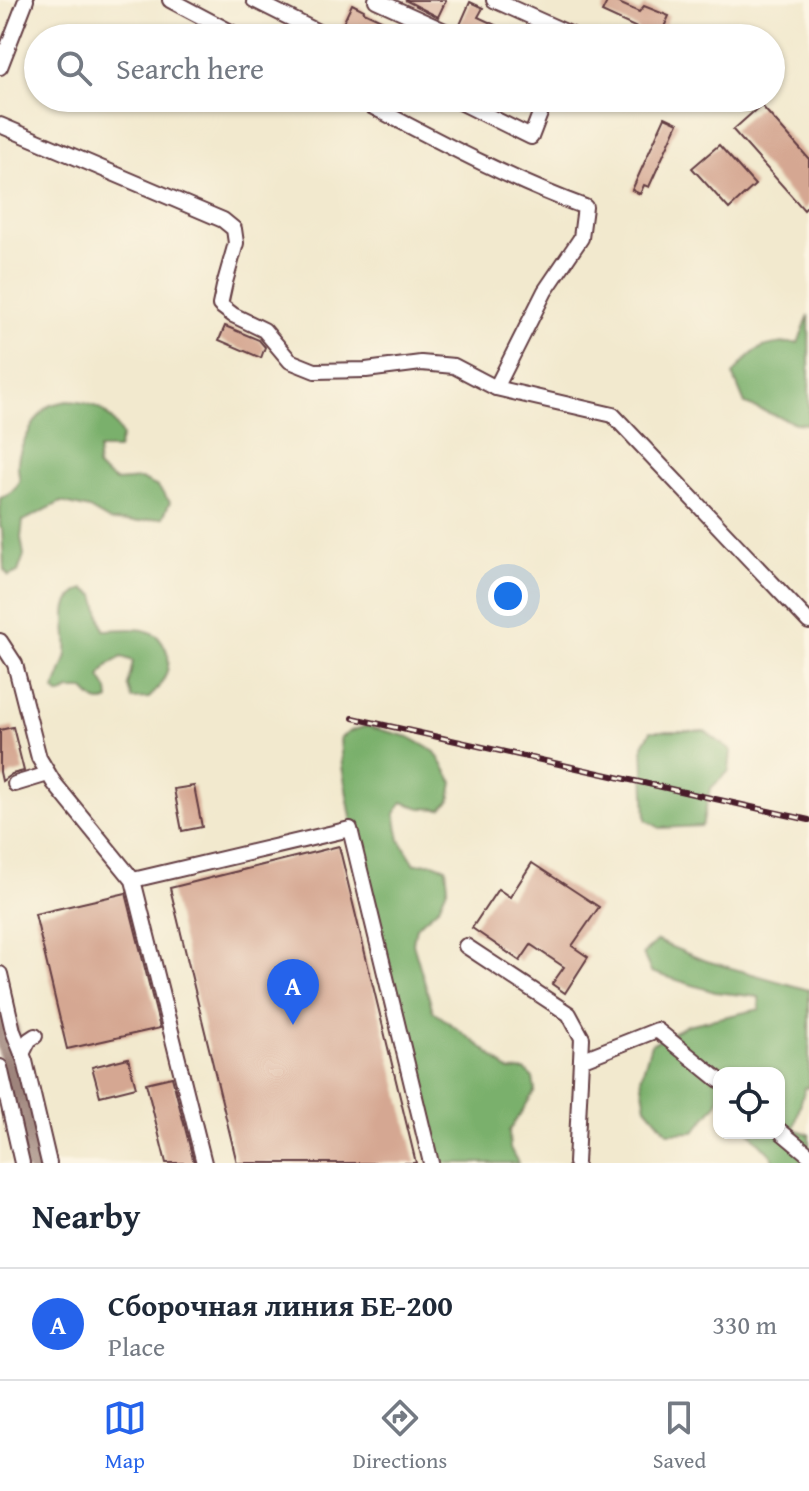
<!DOCTYPE html>
<meta charset="utf-8">
<style>
:root{--surface:#fff;--page:#f2f2f3;--text:#1f2937;--muted:#747a83;--line:#e0e1e3;--accent:#2563eb}
body{margin:0;font-family:"Gentium Book Plus",serif;background:var(--page);color:var(--text)}
.controls{position:absolute;right:24px;bottom:24px;display:grid;overflow:hidden;border-radius:16px;box-shadow:0 2px 6px #0004}
.controls button{width:72px;height:72px;display:grid;place-items:center;padding:0;border:0;border-bottom:2px solid var(--line);background:var(--surface);color:var(--text);font:40px sans-serif}
.you{position:absolute;left:508px;top:596px;width:28px;height:28px;margin:-20px;border:6px solid #fff;border-radius:50%;background:#1a73e8;box-shadow:0 0 0 12px #1a73e833}
.badge{display:grid;place-items:center;width:52px;height:52px;border-radius:50%;background:var(--accent);color:#fff;font-size:26px;font-weight:700}
.pin{position:absolute;translate:-50% -66px;filter:drop-shadow(0 2px 4px #0008)}
.pin::after{content:'';position:absolute;top:42px;width:28px;height:24px;background:inherit;clip-path:polygon(0 0,100% 0,50% 100%)}
.list{margin:0;padding:0;list-style:none}
h2{display:flex;justify-content:space-between;align-items:center;height:104px;margin:0;padding:0 32px;font-size:34px}
h2 small{font-size:26px;font-weight:400;color:var(--muted)}
.list li{display:grid;grid-template-columns:52px 1fr auto;gap:24px;align-items:center;box-sizing:border-box;height:112px;padding:0 32px;border-top:2px solid var(--line)}
.list b{display:block;font-size:30px;white-space:nowrap}
.list p{margin:0;font-size:26px;white-space:nowrap;color:var(--muted)}
.list em{font-size:26px;font-style:normal;color:var(--muted)}
.icon{flex:none;width:44px;height:44px;fill:none;stroke:currentColor;stroke-width:2;stroke-linecap:round;stroke-linejoin:round}
.map{position:relative;flex:none;width:809px;height:1163px;overflow:hidden}
.search{position:absolute;background:var(--surface);box-shadow:0 2px 6px #0004;left:24px;right:24px;top:24px;height:88px;display:flex;align-items:center;gap:20px;box-sizing:border-box;padding:0 28px;border-radius:44px;color:var(--muted);font-size:30px}
.sheet{height:216px;background:var(--surface)}
nav{display:flex;justify-content:space-around;align-items:center;box-sizing:border-box;height:112px;border-top:2px solid var(--line);background:var(--surface);font-size:22px;color:var(--muted)}
nav a{display:grid;justify-items:center;gap:4px}
nav .on{color:var(--accent)}
.map>svg:first-child{display:block}
.forest{fill:#7ab06c;stroke:#62684c;stroke-width:2}
.lines{fill:none;stroke-linecap:round;stroke-linejoin:round}
.taxiway{stroke:#9e847c;stroke-width:26}
.building{fill:#d5a792}
.minor-casing{stroke:#633d43;stroke-width:18}
.minor{stroke:#fff;stroke-width:14}
.rail-casing{stroke:#4a1f2b;stroke-width:6}
.rail{stroke:#fcf5e5;stroke-width:3;stroke-dasharray:9;stroke-linecap:butt}
</style>
<div class="map">
<svg width="809" height="1163" viewBox="0 0 809 1163">
<rect width="100%" height="100%" fill="#fcf5e5"/>
<filter id="ink" filterUnits="userSpaceOnUse"><feTurbulence type="fractalNoise" baseFrequency=".0125" numOctaves="2"/><feDisplacementMap in="SourceGraphic" scale="16" xChannelSelector="R" yChannelSelector="G"/><feConvolveMatrix kernelMatrix="1 2 1 2 8 2 1 2 1" color-interpolation-filters="sRGB"/></filter>
<filter id="wash" filterUnits="userSpaceOnUse"><feTurbulence type="fractalNoise" baseFrequency=".006" numOctaves="4" result="noise"/><feDisplacementMap in="SourceGraphic" scale="32" xChannelSelector="R" yChannelSelector="G"/><feGaussianBlur stdDeviation="1.8" result="paint"/><feColorMatrix in="noise" values="0 0 0 0 0 0 0 0 0 0 0 0 0 0 0 0 0 1.4 0 .05"/><feComposite in="paint" operator="in"/></filter>
<g filter="url(#wash)">
<rect width="100%" height="100%" fill="#f2e9ce"/>
<g class="forest">
<path d="M809,315v109l-14,-1 -50,-19 -12,-29c20,-27 31,-33 65,-32z"/>
<path d="M67,401c29,1 42,9 55,35l-4,13h-19l-2,19 18,13 26,-2 17,8 12,15 -7,15 -26,5 -27,-1 -21,-12 -28,-7 -38,19 -2,17 3,17 -6,17 -9,4 -5,-6 -2,-41 -2,-2v-29c8,-3 16,-7 19,-17 1,-5 -2,-13 -1,-19 1,-15 18,-47 31,-56 5,-3 12,-3 18,-5z"/>
<path d="M84,589l11,6 9,35c15,0 38,-4 50,4 5,2 9,10 12,15 8,18 -4,37 -17,49l-17,1 -4,-13 5,-25 -11,-4 -13,7 -9,13 8,13 1,10c-12,6 -17,-2 -25,-10h-14l-11,5 -5,-5c3,-9 13,-30 13,-37 3,-24 -12,-52 17,-64z"/>
<polygon points="366,726 409,737 435,752 453,782 450,801 441,809 421,808 402,802 395,814 400,840 415,864 433,863 446,868 448,886 439,907 416,927 413,943 433,1011 483,1048 509,1071 525,1070 533,1078 535,1091 509,1131 510,1148 518,1163 444,1163 436,1159 352,823 342,767 340,738 351,731"/>
<polygon points="651,731 705,731 731,751 729,771 710,789 702,826 660,828 646,820 643,745"/>
<polygon points="657,941 703,960 809,990 809,1088 805,1087 794,1129 809,1134 809,1163 774,1163 771,1155 750,1133 779,1133 779,1073 719,1073 719,1101 694,1132 668,1133 646,1107 641,1078 651,1044 687,1025 760,1009 759,997 715,992 651,972 643,954"/>
</g>
<g class="lines">
<polyline class="taxiway" points="0,1003 37,1163"/>
</g>
<g id="blocks">
<g class="building">
<polygon points="405,0 446,0 438,17"/>
<polygon points="608,0 612,0 639,12 644,6 669,16 664,27 673,30 670,38 641,38 637,28 602,12"/>
<polygon points="470,2 483,8 478,17 523,38 486,38 472,32 469,35 468,32 459,27"/>
<polygon points="352,4 364,10 364,12 420,38 382,38 357,26 352,38 339,32"/>
<polygon points="761,105 809,159 809,205 804,210 733,130"/>
<polygon points="665,117 678,123 649,187 644,185 640,194 632,190"/>
<polygon points="719,145 755,185 729,209 692,168"/>
<polygon points="225,326 259,340 265,347 261,358 219,340"/>
<polygon points="13,727 24,771 12,774 2,781 0,772 0,730"/>
<polygon points="194,786 202,827 182,831 174,789"/>
<polygon points="339,846 416,1163 237,1163 170,888"/>
<polygon points="532,863 599,907 572,946 588,957 565,993 552,984 564,967 531,945 520,961 472,928 498,889 510,897"/>
<polygon points="126,893 160,1028 67,1049 35,914"/>
<polygon points="128,1058 136,1087 100,1096 92,1067"/>
<polygon points="172,1077 194,1163 166,1163 146,1083"/>
</g>
</g>
</g>
<g filter="url(#ink)">
<use href="#blocks" fill-opacity="0" stroke="#633d43" stroke-width="2"/>
<g class="lines">
<g class="minor-casing">
<g id="minor">
<polyline points="170,0 242,38"/>
<polyline points="254,0 330,38"/>
<polyline points="376,0 460,38"/>
<polyline points="494,0 572,35 570,38"/>
<polyline points="0,67 26,0"/>
<path d="M356,98c75,39 150,80 229,109l-4,31 -36,53 -49,97"/>
<polyline points="452,98 531,137 546,98"/>
<polyline points="0,125 223,220 234,229 236,243 225,282 220,305 233,315 264,330 290,361 315,371 366,370 421,363 454,366 496,388 613,415 809,622"/>
<polyline points="0,641 15,664 39,758 54,783 133,880 204,1163"/>
<polyline points="15,784 48,774"/>
<polyline points="133,880 350,829 431,1163"/>
<polyline points="466,946 569,1014 582,1038 576,1163"/>
<polyline points="0,974 13,1031 25,1061 49,1163"/>
<polyline points="22,1054 29,1040 35,1036"/>
<polyline points="581,1060 657,1030 719,1080"/>
<polyline points="0,1067 22,1163"/>
<polyline points="779,1130 809,1155"/>
</g>
</g>
<use href="#minor" class="minor"/>
<g class="rail-casing">
<polyline id="rail" points="353,718 809,820"/>
</g>
<use href="#rail" class="rail"/>
</g>
</g>
</svg>
<div class="controls">
<button><svg class="icon" aria-label="locate" viewBox="0 0 24 24"><circle cx="12" cy="12" r="6"/><path d="M12 2v4M12 18v4M2 12h4M18 12h4"/></svg></button>
</div>
<div class="you"></div>
<div class="pin badge" style="left:293px;top:1025px">A</div>
<div class="search"><svg class="icon" aria-label="search" viewBox="0 0 24 24"><circle cx="10" cy="10" r="6"/><path d="M15 15l6 6"/></svg>Search here</div>
</div>
<section class="sheet">
<h2>Nearby<small></small></h2>
<ul class="list">
<li><span class="badge">A</span><div><b>Сборочная линия БЕ-200</b><p>Place</p></div><em>330 m</em></li>
</ul>
</section>
<nav>
<a class="on"><svg class="icon" aria-label="map" viewBox="0 0 24 24"><path d="M3 6l6-2 6 2 6-2v14l-6 2-6-2-6 2zM9 4v14M15 6v14"/></svg>Map</a>
<a><svg class="icon" aria-label="directions" viewBox="0 0 24 24"><path d="M12 3l9 9-9 9-9-9zM9 14v-3h6M13 9l2 2-2 2"/></svg>Directions</a>
<a><svg class="icon" aria-label="saved" viewBox="0 0 24 24"><path d="M7 4h10v16l-5-4-5 4z"/></svg>Saved</a>
</nav>
